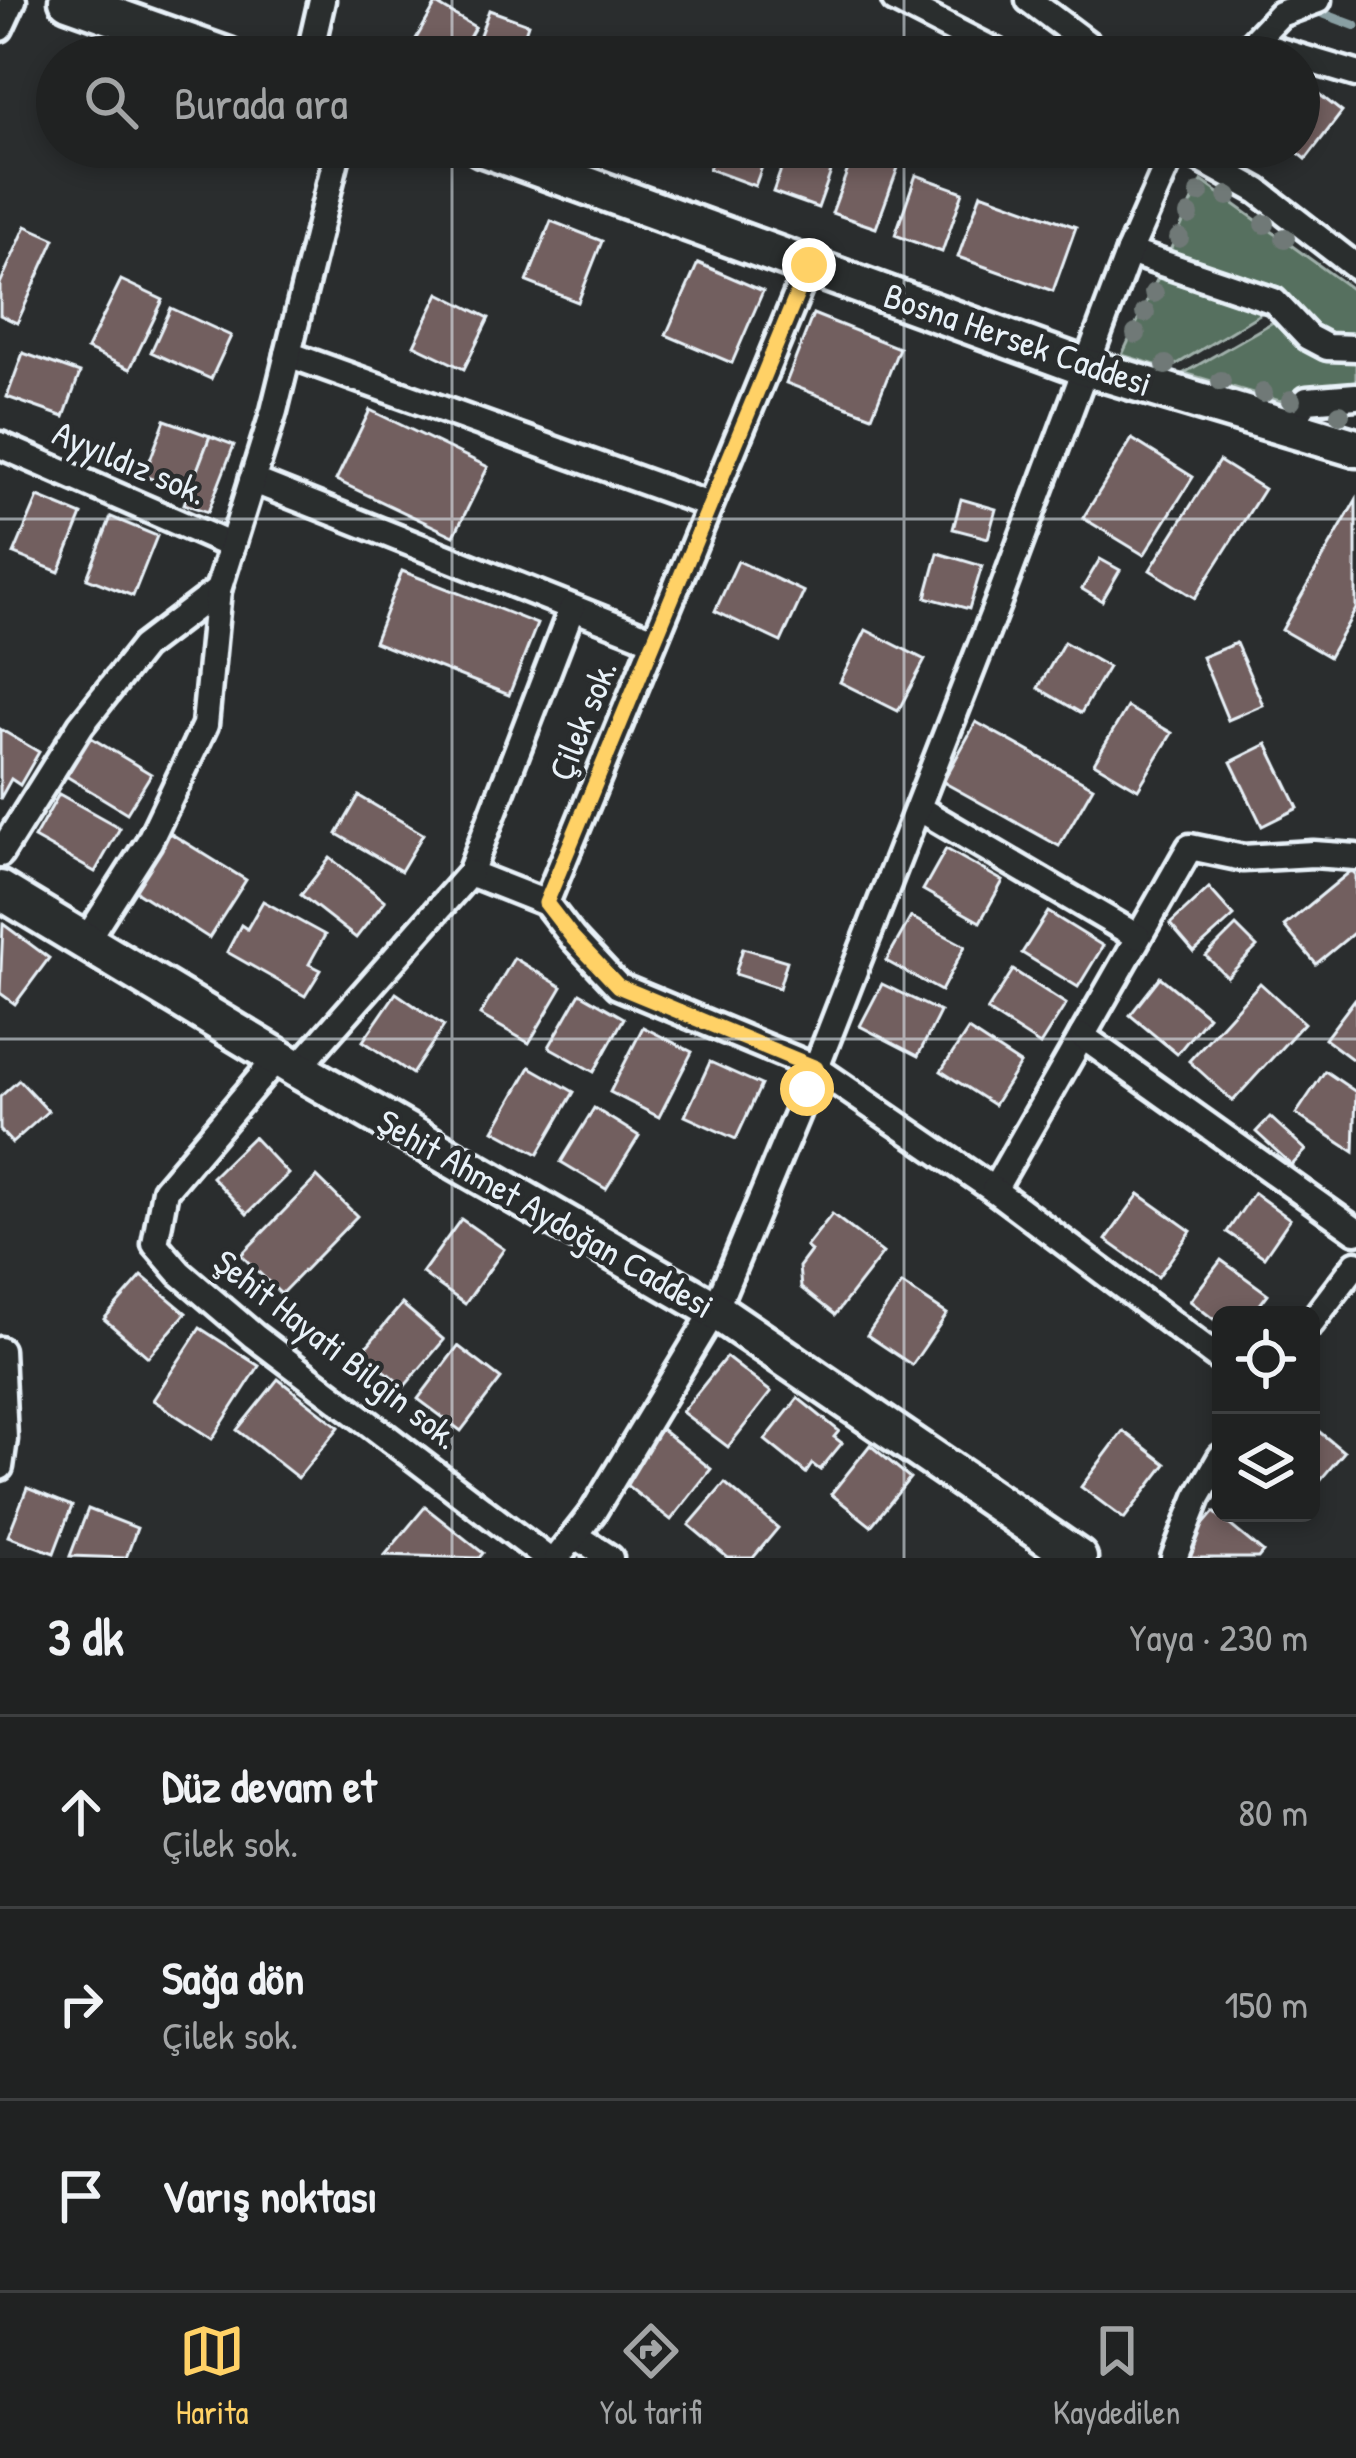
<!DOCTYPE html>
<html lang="tr">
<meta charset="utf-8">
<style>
:root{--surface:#202222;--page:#282a2a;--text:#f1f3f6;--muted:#a2a4a5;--line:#3d3f40;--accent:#ffd166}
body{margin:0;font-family:"Patrick Hand",sans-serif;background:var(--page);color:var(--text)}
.controls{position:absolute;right:36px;bottom:36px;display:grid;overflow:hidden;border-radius:18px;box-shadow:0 6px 18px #0003}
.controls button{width:108px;height:108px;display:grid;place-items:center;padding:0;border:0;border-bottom:3px solid var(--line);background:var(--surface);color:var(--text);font:60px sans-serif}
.stop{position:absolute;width:36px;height:36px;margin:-27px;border:9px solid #ffd166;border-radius:50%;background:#fff}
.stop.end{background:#ffd166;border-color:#fff;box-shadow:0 3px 12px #0008}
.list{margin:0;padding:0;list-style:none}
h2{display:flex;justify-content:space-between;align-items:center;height:156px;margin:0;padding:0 48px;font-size:51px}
h2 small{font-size:39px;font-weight:400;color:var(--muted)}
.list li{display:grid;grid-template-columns:78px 1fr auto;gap:36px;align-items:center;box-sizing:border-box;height:192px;padding:0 48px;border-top:3px solid var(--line)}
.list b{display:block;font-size:45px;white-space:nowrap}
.list p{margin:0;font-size:39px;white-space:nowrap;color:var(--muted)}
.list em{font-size:39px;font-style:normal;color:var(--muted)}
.icon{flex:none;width:66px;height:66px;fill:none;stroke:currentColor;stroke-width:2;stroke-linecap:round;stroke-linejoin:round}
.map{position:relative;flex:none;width:1356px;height:1558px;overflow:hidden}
.search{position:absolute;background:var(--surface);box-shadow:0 6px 18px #0003;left:36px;right:36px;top:36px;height:132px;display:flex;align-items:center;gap:30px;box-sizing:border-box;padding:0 42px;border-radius:66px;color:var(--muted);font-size:45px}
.sheet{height:732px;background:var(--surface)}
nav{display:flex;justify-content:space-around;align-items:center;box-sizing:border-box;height:168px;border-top:3px solid var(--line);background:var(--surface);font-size:33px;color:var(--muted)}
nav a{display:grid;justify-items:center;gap:6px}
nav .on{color:var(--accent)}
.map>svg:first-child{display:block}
.green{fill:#57705e;stroke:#a0b0ab;stroke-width:3}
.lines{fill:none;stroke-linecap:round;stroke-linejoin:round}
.stream{stroke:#899fa3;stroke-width:9}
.building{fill:#725f5f;stroke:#e8f1f8;stroke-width:3}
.street-casing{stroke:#e8f1f8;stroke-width:33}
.secondary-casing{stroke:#e8f1f8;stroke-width:45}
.street{stroke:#2a2d2e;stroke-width:24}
.secondary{stroke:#2a2d2e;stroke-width:36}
.tree{fill:#6f7977}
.route{stroke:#ffd166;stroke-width:15}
.grid{fill:none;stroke:#e8f1f8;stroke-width:3;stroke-opacity:0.55}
.labels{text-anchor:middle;stroke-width:9;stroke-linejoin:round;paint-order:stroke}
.street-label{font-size:36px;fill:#e8f1f8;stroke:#2a2d2e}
</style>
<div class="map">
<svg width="1356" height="1558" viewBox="0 0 1356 1558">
<rect width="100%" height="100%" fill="#2a2d2e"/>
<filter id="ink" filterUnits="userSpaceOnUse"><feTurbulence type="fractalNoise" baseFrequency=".00833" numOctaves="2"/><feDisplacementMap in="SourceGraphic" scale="24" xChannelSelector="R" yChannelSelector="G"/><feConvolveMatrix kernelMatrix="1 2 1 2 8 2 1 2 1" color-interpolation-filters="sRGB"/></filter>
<g filter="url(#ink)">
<g class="green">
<polygon points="1202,181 1356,292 1356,337 1332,338 1166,259"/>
<polygon points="1161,271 1273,306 1169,369 1122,355"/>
<path d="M1275,321c22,28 48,30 81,34v34l-48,2 -28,10 -96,-28z"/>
</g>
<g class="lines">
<polyline class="stream" points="1311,9 1356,26"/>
</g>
<g class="building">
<polygon points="436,4 475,27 458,57 418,57 409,51"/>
<polygon points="489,10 528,24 517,57 472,57"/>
<polygon points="545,35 588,50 586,57 537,57"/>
<polygon points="1306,84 1342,112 1306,159 1291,147 1299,147 1299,88"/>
<polygon points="717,147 769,147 755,186 709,169"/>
<polygon points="789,147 815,147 837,155 818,208 773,192"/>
<polygon points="856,147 883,147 903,154 876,228 832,213"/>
<polygon points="916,175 963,192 942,252 895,235"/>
<polygon points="981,193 1076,227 1053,291 958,257"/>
<polygon points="551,221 602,241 578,302 527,282"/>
<polygon points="26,226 55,239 17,323 0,315 0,284"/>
<polygon points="698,263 763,291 732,363 666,335"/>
<polygon points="121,280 163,300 130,369 87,349"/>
<polygon points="439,293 489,318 464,369 414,345"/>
<polygon points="171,308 231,336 211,379 151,352"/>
<polygon points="813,314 899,348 872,416 786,383"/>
<polygon points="23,353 80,373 64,417 7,397"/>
<polygon points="370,410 488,467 454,536 336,480"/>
<polygon points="165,420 210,436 189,493 144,476"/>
<polygon points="210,436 234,445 208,512 184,504"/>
<polygon points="1132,439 1193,477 1144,555 1083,518"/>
<polygon points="1219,461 1264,489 1195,598 1150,570"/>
<polygon points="38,497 82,515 59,572 14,554"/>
<polygon points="961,499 996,509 988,538 953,529"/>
<polygon points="1356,500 1356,609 1329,657 1282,630"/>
<polygon points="111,517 157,536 133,596 87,578"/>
<polygon points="938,553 982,566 969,609 926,597"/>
<polygon points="1100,559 1120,570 1102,601 1082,589"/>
<polygon points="738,561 804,592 781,642 715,611"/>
<polygon points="402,571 537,624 509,695 374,642"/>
<polygon points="866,630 925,660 898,711 840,682"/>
<polygon points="1064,642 1108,667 1081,713 1038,688"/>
<polygon points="1236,643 1263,705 1228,720 1202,657"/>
<polygon points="1127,707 1172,733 1138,789 1094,763"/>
<polygon points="976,722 1093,787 1059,846 943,782"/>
<polygon points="0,729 39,752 20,785 11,779 0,799"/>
<polygon points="90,737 151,774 127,813 66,776"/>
<polygon points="1267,744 1298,808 1262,826 1231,762"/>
<polygon points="59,794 120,828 95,872 34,838"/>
<polygon points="359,796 423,834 401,871 337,834"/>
<polygon points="170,833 246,880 209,938 134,890"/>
<polygon points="946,849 1003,881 980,922 923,890"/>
<polygon points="330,858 385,901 356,938 301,895"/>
<polygon points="1352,870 1356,875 1356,931 1316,964 1284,926"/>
<polygon points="1209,888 1234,916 1194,952 1170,924"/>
<polygon points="263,901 325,935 309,964 321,970 305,996 227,952 241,925 247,929"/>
<polygon points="1048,912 1103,946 1078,987 1022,953"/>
<polygon points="911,917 965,946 941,991 886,961"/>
<polygon points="3,924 49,958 15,1004 0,993"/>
<polygon points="1236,926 1257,947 1227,977 1206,956"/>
<polygon points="743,948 787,961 779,988 735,974"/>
<polygon points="514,958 562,987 529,1043 480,1015"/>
<polygon points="1013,970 1066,1004 1040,1045 987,1011"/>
<polygon points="1160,977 1208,1016 1177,1054 1130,1015"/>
<polygon points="1260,983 1304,1023 1233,1101 1189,1061"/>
<polygon points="882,984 940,1012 918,1056 860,1026"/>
<polygon points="396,993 444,1026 412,1074 363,1041"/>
<polygon points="580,993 624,1018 594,1072 549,1047"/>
<polygon points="1355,999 1356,1000 1356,1062 1325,1039"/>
<polygon points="643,1027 692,1052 659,1117 610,1092"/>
<polygon points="968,1030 1020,1064 994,1105 941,1071"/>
<polygon points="710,1062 761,1085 736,1139 685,1116"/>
<polygon points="530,1067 574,1092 538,1154 494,1130"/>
<polygon points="1325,1071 1356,1092 1354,1152 1296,1114"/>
<polygon points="19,1080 48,1111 12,1143 0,1130 0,1097"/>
<polygon points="594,1108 639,1136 606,1189 561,1162"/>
<polygon points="1270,1117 1306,1150 1292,1165 1256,1132"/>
<polygon points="253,1137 288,1174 247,1214 212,1177"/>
<polygon points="317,1177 357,1216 281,1294 241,1255"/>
<polygon points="1254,1193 1290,1219 1264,1257 1227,1232"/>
<polygon points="1139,1194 1191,1231 1158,1277 1106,1240"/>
<polygon points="832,1214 883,1253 835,1315 801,1288 799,1267 811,1251 806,1247"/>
<polygon points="461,1219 504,1249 465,1304 422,1273"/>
<polygon points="1221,1260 1268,1294 1252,1315 1221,1315 1221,1325 1190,1301"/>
<polygon points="142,1276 186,1313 148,1357 104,1319"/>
<polygon points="902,1284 947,1314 912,1365 867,1335"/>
<polygon points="402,1304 444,1340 404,1387 362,1352"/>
<polygon points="200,1328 259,1366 212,1439 153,1400"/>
<polygon points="458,1346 501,1379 461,1431 418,1399"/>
<polygon points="726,1357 771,1392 728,1447 682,1412"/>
<polygon points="278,1379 339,1427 298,1478 237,1430"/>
<polygon points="798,1398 839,1431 834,1437 842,1443 820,1470 812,1464 806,1473 765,1440"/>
<polygon points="1311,1425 1344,1452 1311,1491"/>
<polygon points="661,1429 711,1469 671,1520 621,1481"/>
<polygon points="1123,1431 1166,1464 1124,1519 1081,1487"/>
<polygon points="870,1445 910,1478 871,1526 831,1494"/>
<polygon points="725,1483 778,1528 753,1558 728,1558 689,1525"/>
<polygon points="27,1488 72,1506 54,1553 8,1536"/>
<polygon points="425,1507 483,1553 479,1558 385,1555"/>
<polygon points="88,1509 137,1528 126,1558 70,1556"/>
<polygon points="1214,1512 1263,1552 1258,1558 1187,1558 1180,1552"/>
</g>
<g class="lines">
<g class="street-casing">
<g id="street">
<polyline points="895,0 1006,57"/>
<polyline points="1029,0 1105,57"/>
<polyline points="0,28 13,0"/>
<polyline points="1253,43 1356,74"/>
<polyline points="309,57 322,0"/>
<polyline points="1239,57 1280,14 1318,0"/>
<polyline points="1179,147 1258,191 1356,267"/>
<polyline points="1129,252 1274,301 1308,337 1327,347 1356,348"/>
<polyline points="809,265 546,903 573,938 618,986 816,1068 994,1190 1190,847 1243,858 1313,854 1356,857"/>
<polyline points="288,354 709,505"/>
<polyline points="1288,427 1307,400 1356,396"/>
<polyline points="0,445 232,546"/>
<polyline points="252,480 654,640"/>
<polyline points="918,808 1138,937"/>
<polyline points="0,854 81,725 143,647 218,590"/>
<polyline points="546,903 470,873 572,608"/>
<polyline points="85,942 149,842 205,725 218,590 274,411 339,147"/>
<polyline points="1082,1036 1356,1231"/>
<polyline points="278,1057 165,1190 155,1244 180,1273 254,1336 546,1558"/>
<polyline points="297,1069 470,873"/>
<polyline points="994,1190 1221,1360"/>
<polyline points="1311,1323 1356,1264"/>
<polyline points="0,1350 4,1439 0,1467"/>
<polyline points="575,1535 610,1558"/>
<polyline points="557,1558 593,1512 715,1310 816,1068 998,602 1129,252 1175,147"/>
<polyline points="1174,1558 1198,1497 1221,1457"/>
</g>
</g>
<g class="secondary-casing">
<g id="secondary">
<polyline points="68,0 228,57"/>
<polyline points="481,147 1085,367 1356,448"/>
<polyline points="0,890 297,1069 715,1310 1078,1558"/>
</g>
</g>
<use href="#street" class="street"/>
<use href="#secondary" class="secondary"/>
</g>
<g class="tree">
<circle cx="1199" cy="193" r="10"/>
<circle cx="1228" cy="196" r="10"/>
<circle cx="1189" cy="215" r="10"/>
<circle cx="1265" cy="224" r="10"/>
<circle cx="1179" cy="238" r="10"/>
<circle cx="1285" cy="238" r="10"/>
<circle cx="1154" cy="293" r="10"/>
<circle cx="1145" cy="313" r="10"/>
<circle cx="1136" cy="334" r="10"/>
<circle cx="1166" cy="365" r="10"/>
<circle cx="1221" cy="381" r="10"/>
<circle cx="1263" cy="393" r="10"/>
<circle cx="1291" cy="400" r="10"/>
<circle cx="1340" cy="414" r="10"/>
</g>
</g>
<g class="lines" filter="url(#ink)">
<polyline class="route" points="807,1089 816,1068 618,986 573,938 546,903 809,265"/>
</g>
<path class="grid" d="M452,0v57M904,0v57M452,147v1411M904,147v1411M0,519h1356M0,1039h1356"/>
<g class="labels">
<g class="street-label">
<text transform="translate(1018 339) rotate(19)" y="13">Bosna Hersek Caddesi</text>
<text transform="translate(130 462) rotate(23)" y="13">Ayyıldız sok.</text>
<text transform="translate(582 720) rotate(-68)" y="13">Çilek sok.</text>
<text transform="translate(546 1213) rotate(30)" y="13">Şehit Ahmet Aydoğan Caddesi</text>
<text transform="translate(337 1349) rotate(38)" y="13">Şehit Hayati Bilgin sok.</text>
</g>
</g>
</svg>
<div class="controls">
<button><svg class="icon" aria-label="locate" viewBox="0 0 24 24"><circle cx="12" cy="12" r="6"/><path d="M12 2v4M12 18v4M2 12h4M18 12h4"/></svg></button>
<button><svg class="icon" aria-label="layers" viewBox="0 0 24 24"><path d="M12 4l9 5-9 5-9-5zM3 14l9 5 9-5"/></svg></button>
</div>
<div class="stop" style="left:807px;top:1089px"></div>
<div class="stop end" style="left:809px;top:265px"></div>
<div class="search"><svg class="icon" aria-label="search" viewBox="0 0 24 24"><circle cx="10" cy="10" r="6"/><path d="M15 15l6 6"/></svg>Burada ara</div>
</div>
<section class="sheet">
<h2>3 dk<small>Yaya · 230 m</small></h2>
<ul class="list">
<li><svg class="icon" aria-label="ahead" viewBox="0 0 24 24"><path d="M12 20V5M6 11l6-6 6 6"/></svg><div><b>Düz devam et</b><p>Çilek sok.</p></div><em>80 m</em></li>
<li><svg class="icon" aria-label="right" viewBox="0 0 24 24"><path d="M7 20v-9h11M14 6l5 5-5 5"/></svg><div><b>Sağa dön</b><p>Çilek sok.</p></div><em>150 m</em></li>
<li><svg class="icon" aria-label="arrive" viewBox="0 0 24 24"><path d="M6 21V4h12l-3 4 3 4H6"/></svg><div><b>Varış noktası</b></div></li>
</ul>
</section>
<nav>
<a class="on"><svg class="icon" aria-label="map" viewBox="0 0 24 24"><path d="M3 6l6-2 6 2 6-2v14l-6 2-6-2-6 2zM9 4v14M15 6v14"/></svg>Harita</a>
<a><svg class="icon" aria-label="directions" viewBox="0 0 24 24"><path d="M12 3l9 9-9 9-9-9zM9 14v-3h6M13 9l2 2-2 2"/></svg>Yol tarifi</a>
<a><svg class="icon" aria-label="saved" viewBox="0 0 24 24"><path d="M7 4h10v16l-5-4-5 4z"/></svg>Kaydedilen</a>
</nav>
